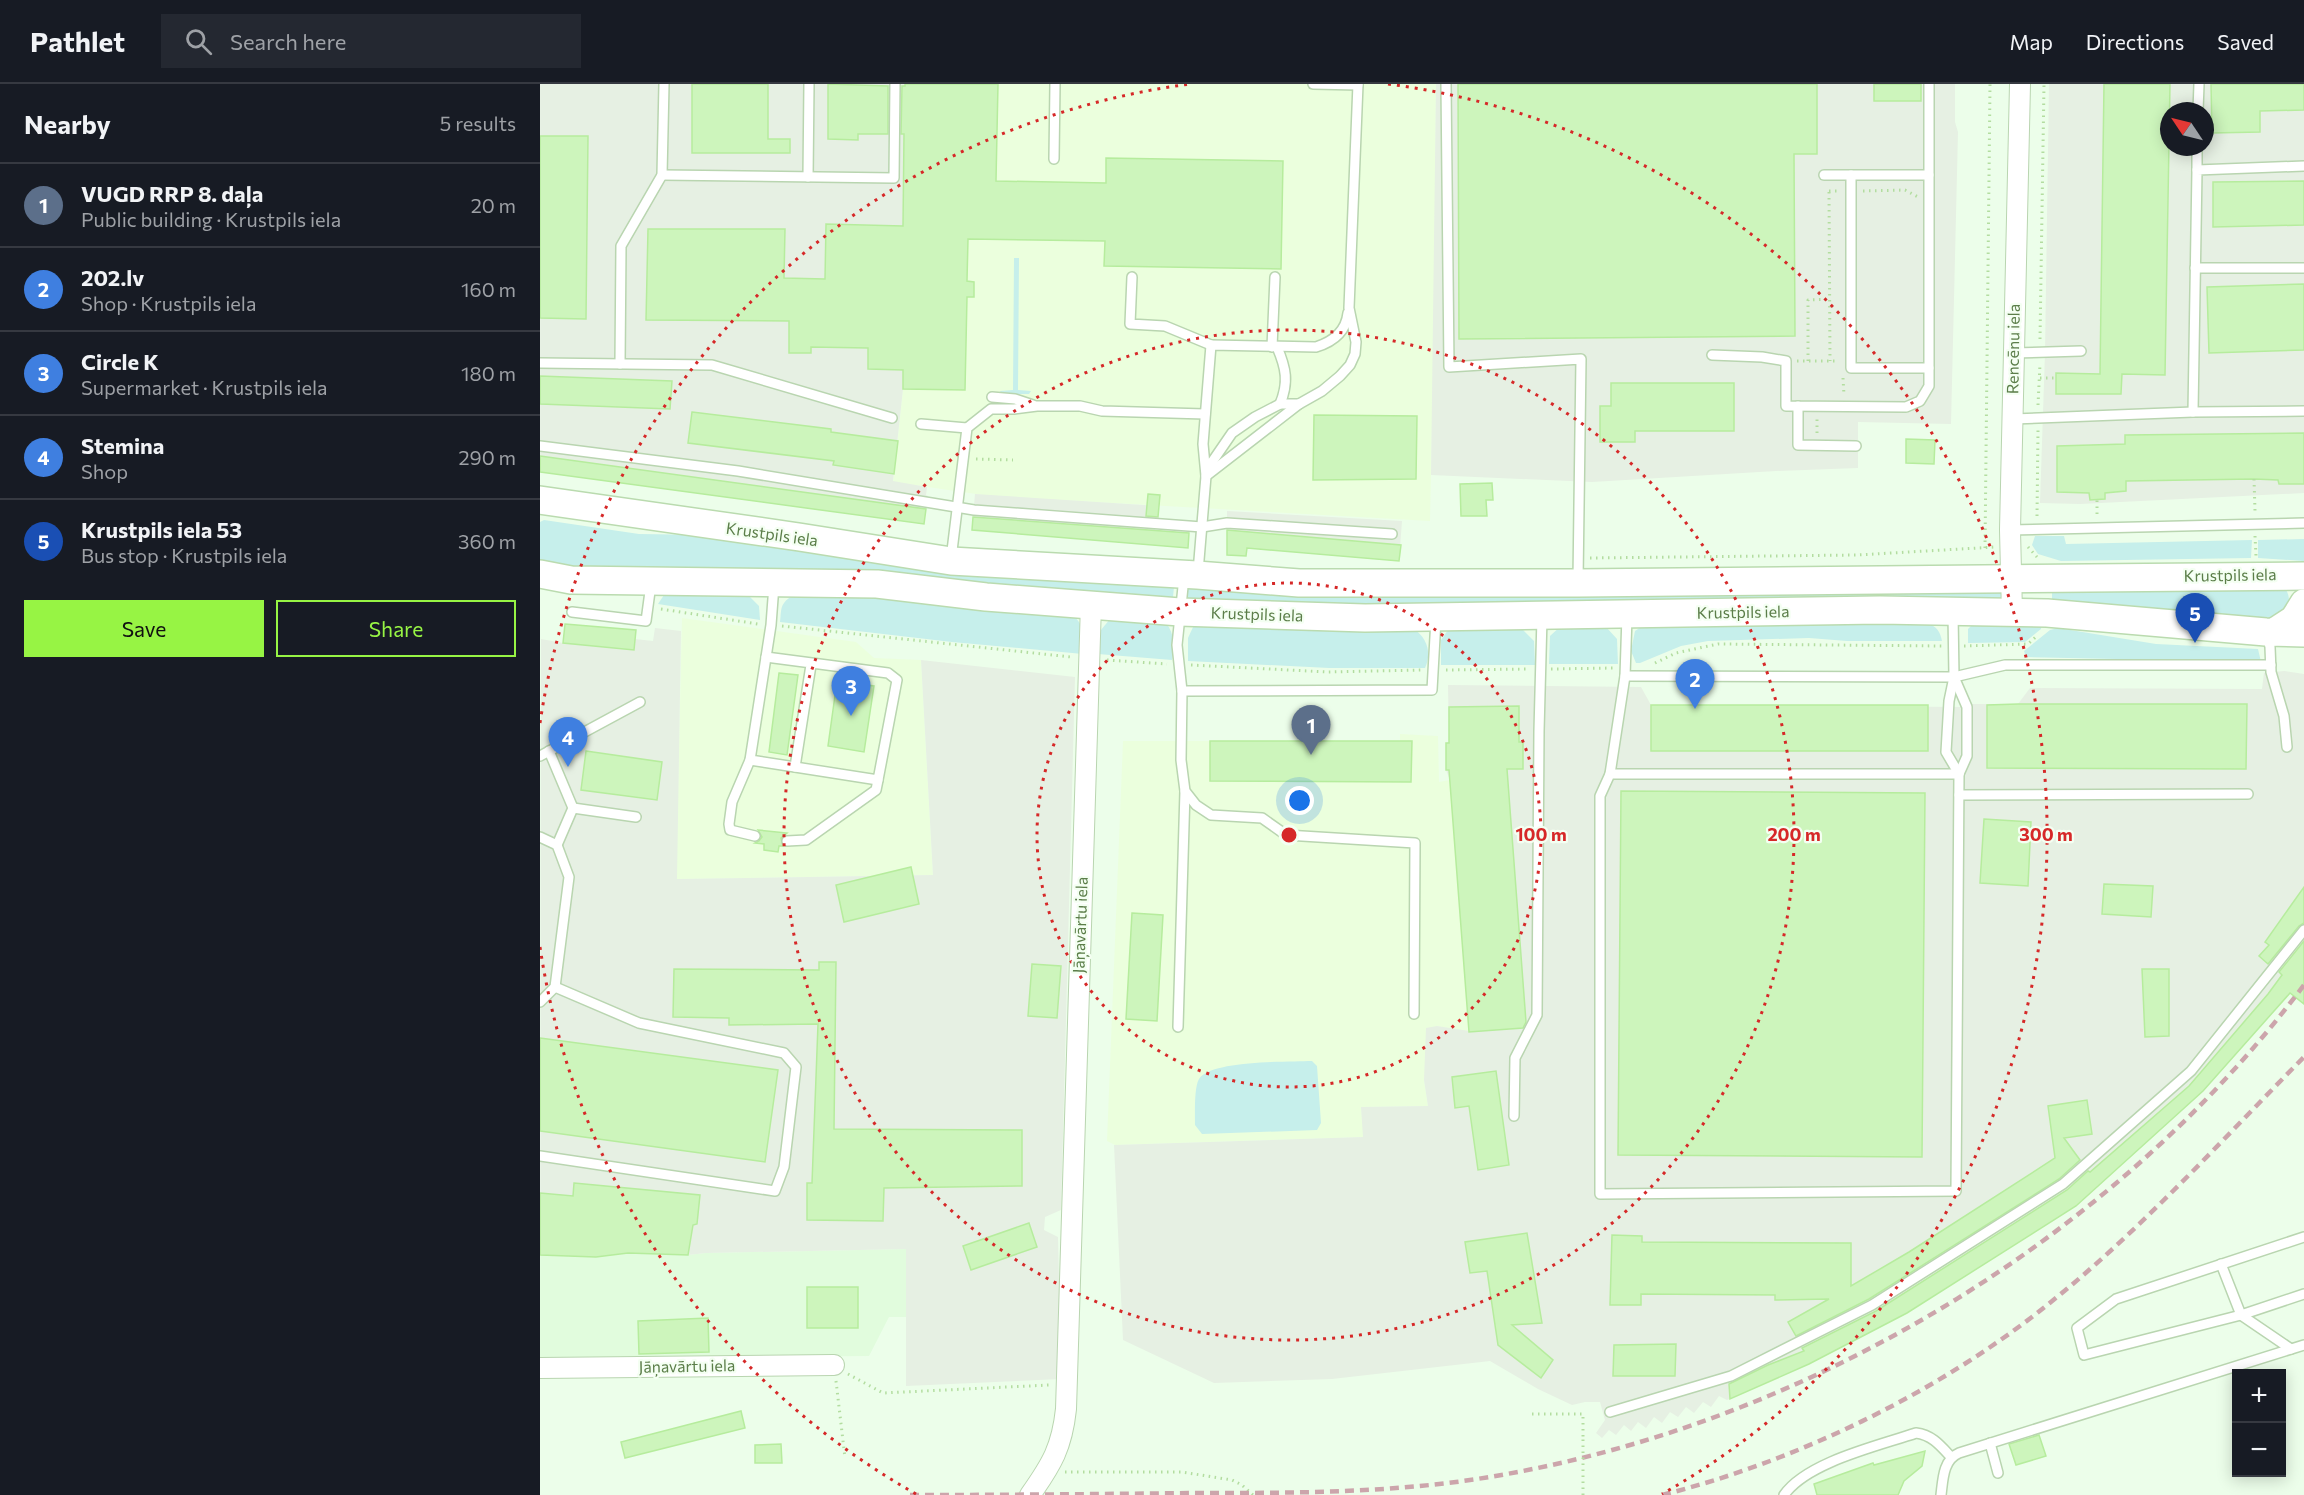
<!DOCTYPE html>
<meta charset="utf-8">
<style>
:root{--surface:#171b24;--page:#242831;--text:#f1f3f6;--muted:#9ea1a6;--line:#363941;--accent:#97f444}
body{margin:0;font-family:Commissioner,sans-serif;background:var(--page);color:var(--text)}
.controls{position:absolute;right:18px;bottom:18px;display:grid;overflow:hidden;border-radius:0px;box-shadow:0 3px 15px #0003}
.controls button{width:54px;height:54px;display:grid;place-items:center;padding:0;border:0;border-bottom:2px solid var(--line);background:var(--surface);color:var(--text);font:30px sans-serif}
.compass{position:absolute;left:1620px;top:18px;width:54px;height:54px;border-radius:50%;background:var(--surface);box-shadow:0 3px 15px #0003;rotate:305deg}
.you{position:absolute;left:760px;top:717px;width:21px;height:21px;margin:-15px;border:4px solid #fff;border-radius:50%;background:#1a73e8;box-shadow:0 0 0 9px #1a73e833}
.badge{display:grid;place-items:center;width:39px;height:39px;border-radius:50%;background:var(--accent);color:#fff;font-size:20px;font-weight:700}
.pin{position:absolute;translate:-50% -50px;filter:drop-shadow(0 2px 3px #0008)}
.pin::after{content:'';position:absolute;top:32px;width:21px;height:18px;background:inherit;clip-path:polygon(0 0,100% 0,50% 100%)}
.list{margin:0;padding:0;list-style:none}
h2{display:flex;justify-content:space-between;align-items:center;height:78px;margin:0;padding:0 24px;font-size:26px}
h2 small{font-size:20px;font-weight:400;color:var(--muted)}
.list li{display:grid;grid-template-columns:39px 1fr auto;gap:18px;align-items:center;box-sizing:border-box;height:84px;padding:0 24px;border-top:2px solid var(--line)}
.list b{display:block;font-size:22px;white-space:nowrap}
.list p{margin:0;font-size:20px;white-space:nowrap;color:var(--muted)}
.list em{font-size:20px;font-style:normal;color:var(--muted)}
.actions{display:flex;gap:12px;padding:18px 24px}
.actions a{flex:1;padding:14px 0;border:2px solid var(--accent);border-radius:0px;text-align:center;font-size:21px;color:var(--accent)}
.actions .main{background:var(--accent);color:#111}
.icon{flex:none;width:33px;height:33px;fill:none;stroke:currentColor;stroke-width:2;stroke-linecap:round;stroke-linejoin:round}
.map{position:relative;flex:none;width:1764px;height:1411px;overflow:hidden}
header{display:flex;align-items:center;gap:36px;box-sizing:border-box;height:84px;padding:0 30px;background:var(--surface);border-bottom:2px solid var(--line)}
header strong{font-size:28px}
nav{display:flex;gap:33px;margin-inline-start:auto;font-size:21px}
.search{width:420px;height:54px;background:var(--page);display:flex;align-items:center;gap:15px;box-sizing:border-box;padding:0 21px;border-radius:0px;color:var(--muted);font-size:22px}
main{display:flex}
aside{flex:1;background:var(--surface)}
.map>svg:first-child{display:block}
.residential{fill:#e1fcdd}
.commercial{fill:#ebffdd}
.industrial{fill:#e6f0e3;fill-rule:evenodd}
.green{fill:#c6efeb}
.building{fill:#cdf5bc;stroke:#b6ec9d;stroke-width:1.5}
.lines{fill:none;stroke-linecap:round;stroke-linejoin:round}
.service-casing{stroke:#b9d5b0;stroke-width:12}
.minor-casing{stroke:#b9d5b0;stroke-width:22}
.secondary-casing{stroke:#badbaf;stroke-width:30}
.path{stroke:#b3dda0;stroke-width:3;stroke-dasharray:1.5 4.5;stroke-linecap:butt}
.service{stroke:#fff;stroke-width:9}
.minor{stroke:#fff;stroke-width:20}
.secondary{stroke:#fff;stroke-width:27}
.rail{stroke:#cca5ab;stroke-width:4.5;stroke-dasharray:9 6;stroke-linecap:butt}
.path-bridge{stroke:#b3dda0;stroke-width:3;stroke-dasharray:1.5 4.5;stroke-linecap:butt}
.ring{fill:none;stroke:#d62828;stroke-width:3;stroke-dasharray:3 6}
.labels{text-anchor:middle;stroke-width:4.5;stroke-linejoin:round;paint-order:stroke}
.street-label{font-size:16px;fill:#5b7e49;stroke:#f4fff2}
.centre{fill:#d62828;stroke:#f4fff2;stroke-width:3}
.ring-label{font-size:18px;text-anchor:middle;font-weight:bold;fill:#d62828;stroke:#f4fff2;stroke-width:4.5;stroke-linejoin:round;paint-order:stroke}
</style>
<header>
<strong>Pathlet</strong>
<div class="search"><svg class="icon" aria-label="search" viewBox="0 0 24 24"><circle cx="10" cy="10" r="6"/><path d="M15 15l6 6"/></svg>Search here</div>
<nav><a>Map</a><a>Directions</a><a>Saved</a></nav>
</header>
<main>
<aside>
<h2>Nearby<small>5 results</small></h2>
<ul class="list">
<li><span class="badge" style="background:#5c6f8a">1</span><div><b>VUGD RRP 8. daļa</b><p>Public building · Krustpils iela</p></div><em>20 m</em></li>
<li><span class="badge" style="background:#3f7fe0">2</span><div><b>202.lv</b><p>Shop · Krustpils iela</p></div><em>160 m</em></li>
<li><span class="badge" style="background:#3f7fe0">3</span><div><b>Circle K</b><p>Supermarket · Krustpils iela</p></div><em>180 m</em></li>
<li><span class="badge" style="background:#3f7fe0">4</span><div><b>Stemina</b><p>Shop</p></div><em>290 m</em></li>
<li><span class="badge" style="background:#1a4fb4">5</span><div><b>Krustpils iela 53</b><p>Bus stop · Krustpils iela</p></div><em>360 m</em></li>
</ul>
<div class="actions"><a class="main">Save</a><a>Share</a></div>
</aside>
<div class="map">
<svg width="1764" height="1411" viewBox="0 0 1764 1411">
<rect width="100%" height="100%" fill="#ecfeea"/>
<polygon class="residential" points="367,1165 366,1233 349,1233 329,1272 0,1275 0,1171 88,1169 148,1171 166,1169"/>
<g class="commercial">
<polygon points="365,0 896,0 894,246 890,437 450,412 353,398 363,305 366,122 363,122"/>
<polygon points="142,534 316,558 334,574 381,576 393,791 136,795"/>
<polygon points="860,650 898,652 899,698 910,696 929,948 897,942 884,996 888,1022 821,1023 824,1053 575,1061 567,1057 583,657 670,657 670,697 871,698 872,658 860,657"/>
</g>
<g class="industrial">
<polygon points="0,0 365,0 363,121 366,122 363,305 353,397 387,403 386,411 388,412 384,440 0,388"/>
<polygon points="896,0 1415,0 1415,38 1418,48 1411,340 1318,338 1318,384 1236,387 1052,398 891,391"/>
<path d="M1509,0h255v409l-224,11 -40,-1 5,-150zM1629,27h36v36h-36z"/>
<polygon points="435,410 619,422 615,446 649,449 648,464 432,446"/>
<polygon points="687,427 862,437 859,477 707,464 706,472 687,471"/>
<polygon points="115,544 141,547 137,795 393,791 381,576 535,593 521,1126 505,1133 504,1146 518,1153 521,1295 366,1302 366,1165 166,1169 148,1171 88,1169 0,1171 1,555 23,559 94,566 95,555 113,557"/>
<polygon points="1744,587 1764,590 1764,888 1536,1122 1367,1229 1269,1280 1187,1316 1179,1312 1171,1323 1163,1318 1154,1329 1146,1323 1138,1333 1130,1328 1122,1339 1114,1333 1106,1344 1098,1338 1091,1347 1084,1341 1076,1351 1069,1346 1062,1354 1056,1349 1065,1336 1060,1318 1045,1318 1032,1321 998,1305 950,1277 792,1295 674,1299 583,1256 574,1061 823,1053 821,1023 888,1022 884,996 886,944 897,942 929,947 910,696 906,686 906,659 909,658 908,601 1101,603 1111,621 1427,623 1431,620 1478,620 1490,604 1722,605 1724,589"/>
</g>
<g class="green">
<polygon points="474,174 479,174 478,306 491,307 489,310 462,310 460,307 473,306"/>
<polygon points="4,436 99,450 168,451 630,501 634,503 633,513 628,516 0,482 0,438"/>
<polygon points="1495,452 1524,452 1526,460 1712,456 1711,474 1521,477 1498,470 1492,461"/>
<polygon points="1764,455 1764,477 1718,474 1718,456"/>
<path d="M1512,501h231c11,15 6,24 -10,33l-221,-16z"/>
<polygon points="1461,502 1465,516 775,524 646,517 646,503"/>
<path d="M299,507l234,24c13,13 11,22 10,39l-131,-12 -172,-20c1,-6 0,-14 4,-19 10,-14 39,-10 55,-12z"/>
<polygon points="129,509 208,511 219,522 220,536 118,520 124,511"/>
<path d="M570,535l56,4c9,11 8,24 6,37l-74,-6 3,-24z"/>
<polygon points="1502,537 1501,545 1485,558 1428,559 1428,545 1433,540"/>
<path d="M1387,539c10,4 13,8 15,18h-95l-38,-3 -101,3 -27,5 -41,17h-4l-5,-12 4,-20 6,-4z"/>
<path d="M654,541l220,4c13,9 18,24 11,39h-96l-141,-7v-23z"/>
<polygon points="1021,542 1066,543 1077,555 1078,580 1009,580 1010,552"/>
<polygon points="1518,544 1616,560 1718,565 1721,578 1486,573 1484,567 1510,546"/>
<polygon points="982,545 994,557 995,581 901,581 901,556 908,546"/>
<path d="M772,977l5,5 4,57 -4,7 -115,4 -7,-9c0,-11 -1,-38 4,-46 12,-19 90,-17 113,-18z"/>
</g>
<g class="building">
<polygon points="152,0 228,0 228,55 250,55 250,69 152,69"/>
<polygon points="288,0 348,2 348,50 318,50 318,56 288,55"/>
<polygon points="365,0 458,0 456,97 566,99 566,74 743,77 741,185 564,182 565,157 428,155 427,197 434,198 434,213 427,213 425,306 363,305 363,286 328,285 328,264 271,263 271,269 249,269 249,237 106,236 108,145 245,145 244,194 285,195 286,140 363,142 364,50 361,50 362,2 365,2"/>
<polygon points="918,0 1277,0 1277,70 1254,70 1255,252 919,255"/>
<rect x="1334" y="0" width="47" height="17"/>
<polygon points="1564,0 1630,0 1625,291 1582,290 1581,310 1516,310 1516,289 1560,290"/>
<polygon points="1671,0 1764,0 1764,26 1720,27 1720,48 1672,49"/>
<polygon points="0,52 48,52 46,235 0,234"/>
<polygon points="1764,97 1764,141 1673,143 1673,98"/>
<polygon points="1764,200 1764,266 1669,269 1667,203"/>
<polygon points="0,292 132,297 130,325 0,320"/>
<polygon points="1071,299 1194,299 1194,347 1095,347 1095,358 1060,358 1060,322 1071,322"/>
<polygon points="152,328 291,345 291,348 358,357 354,390 293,381 294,377 148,359"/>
<polygon points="774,331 877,332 876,395 773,396"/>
<polygon points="1764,349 1764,400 1739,400 1738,396 1714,395 1586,397 1586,407 1565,409 1565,415 1550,416 1549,409 1517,408 1517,362 1585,360 1585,351"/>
<polygon points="1366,355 1395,356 1394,380 1366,379"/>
<polygon points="0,372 386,425 384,440 0,388"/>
<polygon points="952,399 953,416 946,416 947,432 921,432 920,400"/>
<polygon points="608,410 620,411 618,433 606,432"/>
<polygon points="433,433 649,449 648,464 432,446"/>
<polygon points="687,446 861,461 859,477 707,464 706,472 687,471"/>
<polygon points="25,540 96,546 94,566 23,559"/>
<polygon points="239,589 258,591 247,671 229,668"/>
<polygon points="297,597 334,602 324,668 288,662"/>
<polygon points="1478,620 1707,620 1706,685 1447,684 1447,621"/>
<rect x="1111" y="621" width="277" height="46"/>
<polygon points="979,622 979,658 983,658 983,685 967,685 986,938 983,944 929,948 909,686 906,686 906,659 909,659 909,623"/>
<polygon points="670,657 872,657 871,698 670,697"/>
<polygon points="46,667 122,678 117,716 41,706"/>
<polygon points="1081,707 1385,709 1382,1073 1078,1071"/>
<polygon points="1444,735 1491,738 1488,802 1440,799"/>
<polygon points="218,746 247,749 241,754 243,762 239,762 238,768 224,766 224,760 215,759 219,757 222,753"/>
<polygon points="371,783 379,820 304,838 296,801"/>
<polygon points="1564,800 1613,802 1611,833 1562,830"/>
<polygon points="1764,803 1764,839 1759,842 1728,880 1719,872 1729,861 1725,858"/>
<polygon points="592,829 623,831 617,937 586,935"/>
<polygon points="1764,857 1764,920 1750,909 1663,1007 1536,1122 1367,1229 1269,1280 1190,1315 1189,1300 1228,1281 1264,1267 1262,1264 1336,1227 1527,1106 1548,1087 1550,1088 1649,1002 1728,910 1742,891 1739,888"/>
<polygon points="279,878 296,878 294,1045 482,1046 482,1102 344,1104 343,1137 267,1136 267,1099 272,1099 278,940 189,941 189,934 133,933 134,885 279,886"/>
<polygon points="492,880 521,882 517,934 488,932"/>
<polygon points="1602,885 1629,885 1629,952 1605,953"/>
<polygon points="0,954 238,986 225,1078 0,1047"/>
<polygon points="956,987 969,1081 938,1086 929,1022 915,1024 912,993"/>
<polygon points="1547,1016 1552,1050 1524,1054 1540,1076 1519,1095 1329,1215 1256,1252 1248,1238 1289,1215 1235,1216 1235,1211 1101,1210 1101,1221 1070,1221 1072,1151 1102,1152 1102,1158 1311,1159 1311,1202 1369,1168 1515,1074 1508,1022"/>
<polygon points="34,1099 160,1111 157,1140 153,1141 148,1171 88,1169 56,1173 0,1171 0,1109 33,1112"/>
<polygon points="489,1139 497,1163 431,1186 423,1162"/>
<polygon points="987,1149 1002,1239 972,1241 1013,1276 1001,1294 958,1261 947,1187 930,1189 925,1158"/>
<rect x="267" y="1203" width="51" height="41"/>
<polygon points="168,1234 169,1268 99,1270 98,1237"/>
<polygon points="1136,1260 1135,1292 1073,1292 1074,1261"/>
<polygon points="201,1327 205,1344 85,1374 81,1358"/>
<polygon points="1499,1351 1506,1372 1476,1381 1469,1360"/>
<polygon points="241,1360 242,1379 215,1379 215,1361"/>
<polygon points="1385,1367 1382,1382 1364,1397 1358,1411 1277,1411 1274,1400 1333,1379 1334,1381"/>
</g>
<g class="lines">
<g class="service-casing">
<g id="service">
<polyline points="773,0 818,1"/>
<polyline points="906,0 909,283 1041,275 1038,496"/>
<polyline points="1658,27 1659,0"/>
<polyline points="514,75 515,0"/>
<polyline points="1657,86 1657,63"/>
<polyline points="122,91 354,94 355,0"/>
<polyline points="1284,91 1389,91"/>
<polyline points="1311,91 1311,284 1389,284"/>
<polyline points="268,93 269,0"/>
<polyline points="1655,184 1764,184"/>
<polyline points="592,193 590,240 625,242 671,261"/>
<polyline points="732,263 735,193"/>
<path d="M737,263c9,21 12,35 3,57"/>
<polyline points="1473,269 1541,267"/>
<polyline points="1172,271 1222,273 1246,277 1246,322 1366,323 1380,317 1389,302 1389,0"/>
<polyline points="0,279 172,281 352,334"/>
<polyline points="80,280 81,162 122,91 124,0"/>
<polyline points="452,313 475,315 493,321"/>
<polyline points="1258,322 1258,361 1316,362"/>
<polyline points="1653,328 1657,86 1764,82"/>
<polyline points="1473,335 1653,328 1764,327"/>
<polyline points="381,340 427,344"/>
<polyline points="0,362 198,387 434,426 662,443 687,439 852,450"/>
<polyline points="667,389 670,381 692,349 715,333 740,320 759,320"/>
<polyline points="666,392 759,320 782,307 800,292 810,281 815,270 816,258 809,224 818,0"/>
<polyline points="1470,446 1764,439"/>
<polyline points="411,475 427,344 451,325 474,325 497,322 540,322 562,327 665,330"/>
<path d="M658,488l8,-96 -3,-32 8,-99 105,2c16,-5 30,-15 32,-34"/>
<polyline points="644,493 637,561 642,607 892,606 896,535"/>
<polyline points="32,528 106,537 111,500"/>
<polyline points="1413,530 1414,593 1409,617 1406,668 1419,690"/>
<polyline points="1727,551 1730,563 1731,588 1744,632 1747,663"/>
<polyline points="226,573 348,589 357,596 338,696 255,683 271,581"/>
<polyline points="1085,592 1414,593 1465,581 1731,581"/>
<polyline points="1414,593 1427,623 1427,672 1419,690"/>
<polyline points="642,607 641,676 645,707 656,721 671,731 722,734 746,751 875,759 874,930"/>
<polyline points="9,667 33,724 17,761"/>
<polyline points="0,672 100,618"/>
<polyline points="210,676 255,683"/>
<polygon points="1070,690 1419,690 1416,1107 1060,1110 1060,712"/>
<polyline points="1070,690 1085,592 1087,532"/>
<polyline points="1419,711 1708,710"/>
<polyline points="33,724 96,733"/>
<polyline points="215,752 190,746 189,740 192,718 210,676 231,541 234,501"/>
<polyline points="0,753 17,761 29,793 15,903 0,918"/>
<polyline points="247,757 266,756 336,706 338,696"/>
<polyline points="638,943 645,707"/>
<polyline points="974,1032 975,974 997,931 999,647 1002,533"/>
<polyline points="0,1072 235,1107 244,1083 256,983 244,969 99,939 15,903"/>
<polyline points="1764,1153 1576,1215 1537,1244 1544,1271 1701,1231 1764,1210"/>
<polyline points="1681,1180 1701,1231 1751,1265"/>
<polyline points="1070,1328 1191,1292 1332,1221 1523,1100 1651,987 1764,846"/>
<polyline points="1450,1359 1458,1389"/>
<path d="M1244,1411c23,-33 94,-49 132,-62 16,2 24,12 35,24"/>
<path d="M1401,1411c2,-16 2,-35 18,-42l345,-108"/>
</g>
</g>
<g class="minor-casing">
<g id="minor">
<polyline points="1472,529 1470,446 1480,0"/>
<polyline points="0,1284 294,1281"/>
<path d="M490,1411c22,-31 32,-48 36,-86l25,-805"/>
</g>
</g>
<g class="secondary-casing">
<g id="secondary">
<polyline points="0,416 259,453 411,477 657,491 759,499 1038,499 1764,492"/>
<polyline points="0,490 31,496 337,500 446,513 640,528 825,534 1340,526 1507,529 1726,548 1764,549"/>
<polyline points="1734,548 1754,535 1764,519"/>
</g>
</g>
<g class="path">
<polyline points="1289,107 1299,107"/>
<polyline points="1323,107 1365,106 1378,113"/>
<polyline points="1289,108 1290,277"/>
<polyline points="1500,255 1504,0"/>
<polyline points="1257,277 1298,277"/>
<polyline points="1268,277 1268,216 1290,215"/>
<polyline points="1303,294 1304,311"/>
<polyline points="1500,294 1516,294"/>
<polyline points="1498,321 1500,280"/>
<polyline points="1277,349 1277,334"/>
<polyline points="436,375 473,376"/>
<polyline points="1714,395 1715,427"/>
<polyline points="1557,430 1557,415"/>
<polyline points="1497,432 1498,346"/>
<polyline points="1715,452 1716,472"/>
<polyline points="1488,463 1497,473"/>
<polyline points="1445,464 1450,0"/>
<polyline points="1050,474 1317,471 1455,463"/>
<polyline points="121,525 218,540"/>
<polyline points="242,542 531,573"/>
<polyline points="1424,562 1488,560 1498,551"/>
<polyline points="567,576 627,580"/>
<polyline points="1115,579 1136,569 1178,560 1403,562"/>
<polyline points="651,581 788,588 882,586"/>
<polyline points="1011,585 1074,584"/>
<polyline points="906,586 990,585"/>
<polyline points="308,1290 343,1309 509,1301"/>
<polyline points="296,1297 305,1374"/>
<polyline points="992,1330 1043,1330 1043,1353"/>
<polyline points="525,1388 642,1388 692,1396 702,1401 713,1411"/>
</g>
<use href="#service" class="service"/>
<use href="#minor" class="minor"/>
<use href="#secondary" class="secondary"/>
<g class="rail">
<path d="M370,1411c96,0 192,-1 289,-2 86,0 171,0 257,-11 327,-44 650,-233 848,-497"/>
<path d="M1122,1411c135,-34 275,-102 384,-189 93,-74 174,-164 258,-249"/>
</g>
<polyline class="path-bridge" points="1043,1411 1043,1353"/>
</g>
<g class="ring">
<circle cx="749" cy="751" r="252"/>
<circle cx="749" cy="751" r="505"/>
<path d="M376 1410A757 757 0 0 1 0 863M0 639A757 757 0 0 1 650 0M848 0A757 757 0 0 1 1122 1410"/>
</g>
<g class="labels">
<g class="street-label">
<text transform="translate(1473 265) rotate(-89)" y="6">Rencēnu iela</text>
<text transform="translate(232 450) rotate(8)" y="6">Krustpils iela</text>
<text transform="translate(1690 491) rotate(-1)" y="6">Krustpils iela</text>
<text transform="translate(1203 528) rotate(-1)" y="6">Krustpils iela</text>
<text transform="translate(717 530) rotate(2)" y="6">Krustpils iela</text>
<text transform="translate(540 841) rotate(-88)" y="6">Jāņavārtu iela</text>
<text transform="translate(147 1282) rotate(-1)" y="6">Jāņavārtu iela</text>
</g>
</g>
<circle cx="749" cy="751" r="9" class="centre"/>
<g class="ring-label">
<text x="1001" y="757">100 m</text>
<text x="1254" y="757">200 m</text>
<text x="1506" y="757">300 m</text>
</g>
</svg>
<div class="controls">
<button>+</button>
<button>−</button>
</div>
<svg class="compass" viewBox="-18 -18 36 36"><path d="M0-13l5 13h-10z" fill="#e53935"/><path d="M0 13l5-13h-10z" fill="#9ea1a6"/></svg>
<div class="you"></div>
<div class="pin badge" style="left:771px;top:671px;background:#5c6f8a">1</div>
<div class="pin badge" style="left:1155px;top:625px;background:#3f7fe0">2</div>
<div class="pin badge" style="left:311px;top:632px;background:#3f7fe0">3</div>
<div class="pin badge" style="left:28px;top:683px;background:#3f7fe0">4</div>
<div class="pin badge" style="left:1655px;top:559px;background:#1a4fb4">5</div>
</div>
</main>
